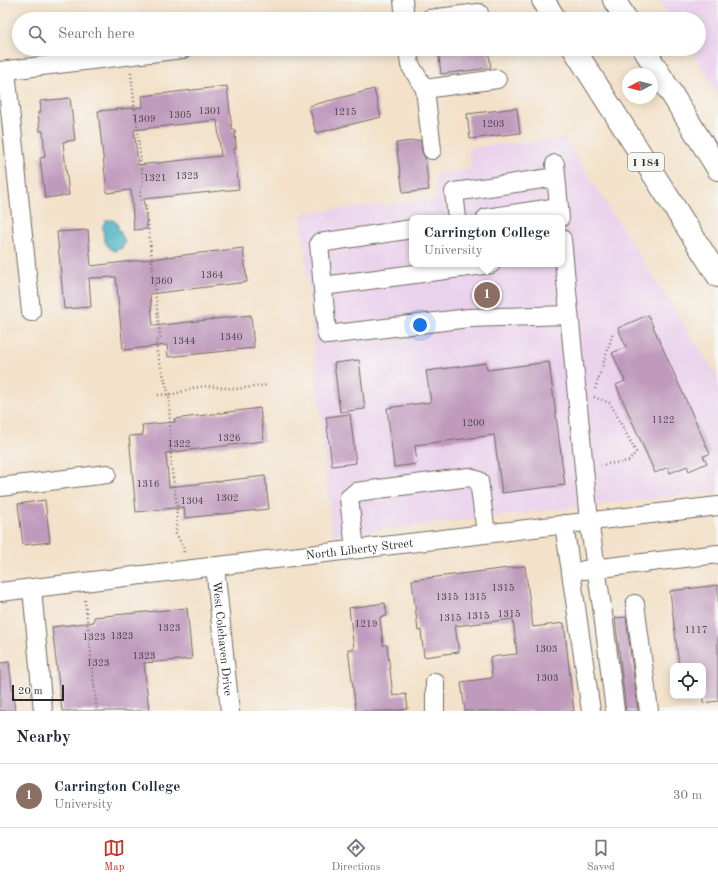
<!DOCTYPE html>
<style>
:root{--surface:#fff;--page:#f6f6f7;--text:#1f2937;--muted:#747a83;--line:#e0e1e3;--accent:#c8321e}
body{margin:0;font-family:"Old Standard TT",serif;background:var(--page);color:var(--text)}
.controls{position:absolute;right:12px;bottom:12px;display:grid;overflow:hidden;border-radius:8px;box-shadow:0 2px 10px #0003}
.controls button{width:36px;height:36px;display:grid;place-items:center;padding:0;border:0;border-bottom:1px solid var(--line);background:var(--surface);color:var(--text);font:20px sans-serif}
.compass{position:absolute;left:622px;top:68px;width:36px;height:36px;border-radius:50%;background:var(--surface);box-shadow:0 2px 10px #0003;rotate:263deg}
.scale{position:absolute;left:12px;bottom:10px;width:52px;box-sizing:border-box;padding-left:4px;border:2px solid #2b2b2b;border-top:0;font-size:11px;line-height:14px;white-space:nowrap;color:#2b2b2b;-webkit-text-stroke:3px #f6f6f2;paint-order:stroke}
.you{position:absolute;left:420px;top:325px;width:14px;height:14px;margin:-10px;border:3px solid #fff;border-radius:50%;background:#1a73e8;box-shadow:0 0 0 6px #1a73e833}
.badge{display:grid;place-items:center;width:26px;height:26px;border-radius:50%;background:var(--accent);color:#fff;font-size:13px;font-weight:700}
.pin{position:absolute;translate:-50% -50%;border:2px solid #fff;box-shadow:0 1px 4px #0006}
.popup{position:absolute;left:409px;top:215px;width:156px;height:52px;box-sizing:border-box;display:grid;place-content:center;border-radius:8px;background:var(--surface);filter:drop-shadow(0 1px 3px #0005);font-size:13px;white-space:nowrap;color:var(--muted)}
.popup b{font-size:15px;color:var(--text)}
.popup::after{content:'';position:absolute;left:50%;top:100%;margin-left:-8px;border:8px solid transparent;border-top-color:var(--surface)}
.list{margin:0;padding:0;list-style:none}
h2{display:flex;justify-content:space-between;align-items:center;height:52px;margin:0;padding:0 16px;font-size:17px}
h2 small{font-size:13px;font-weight:400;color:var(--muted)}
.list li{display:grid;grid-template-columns:26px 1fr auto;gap:12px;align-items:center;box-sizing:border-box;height:64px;padding:0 16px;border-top:1px solid var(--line)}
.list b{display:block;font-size:15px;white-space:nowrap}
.list p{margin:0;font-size:13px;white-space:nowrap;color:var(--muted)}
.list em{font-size:13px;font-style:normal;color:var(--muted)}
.icon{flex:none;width:22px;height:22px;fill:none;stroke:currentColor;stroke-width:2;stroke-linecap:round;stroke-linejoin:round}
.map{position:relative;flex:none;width:718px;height:711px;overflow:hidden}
.search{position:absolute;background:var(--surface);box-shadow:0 2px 10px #0003;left:12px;right:12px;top:12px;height:44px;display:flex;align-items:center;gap:10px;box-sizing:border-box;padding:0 14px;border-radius:22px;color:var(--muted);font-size:15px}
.sheet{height:116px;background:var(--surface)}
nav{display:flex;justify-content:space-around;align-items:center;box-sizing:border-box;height:56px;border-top:1px solid var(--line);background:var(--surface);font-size:11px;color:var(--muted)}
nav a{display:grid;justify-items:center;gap:2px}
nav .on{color:var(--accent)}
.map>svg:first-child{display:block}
.built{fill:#ead1ec;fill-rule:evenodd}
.water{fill:#40aebe;stroke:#366c74}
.building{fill:#c09abd;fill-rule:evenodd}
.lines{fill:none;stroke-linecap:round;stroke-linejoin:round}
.minor-casing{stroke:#716b62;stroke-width:20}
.highway-casing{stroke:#716b62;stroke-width:24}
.path{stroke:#716b62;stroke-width:2.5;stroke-dasharray:1 3;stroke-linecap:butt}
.minor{stroke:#fff;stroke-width:18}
.highway{stroke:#fff;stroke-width:22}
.labels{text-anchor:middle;stroke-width:3;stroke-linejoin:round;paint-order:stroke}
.number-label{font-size:10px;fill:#504750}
.shield{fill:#f6f6f2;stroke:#686867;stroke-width:1}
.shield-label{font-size:11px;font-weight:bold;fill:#2b2b2b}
.street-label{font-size:12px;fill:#2b2b2b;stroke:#f6f6f2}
</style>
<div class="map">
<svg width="718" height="711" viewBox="0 0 718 711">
<rect width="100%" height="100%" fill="#f6f6f2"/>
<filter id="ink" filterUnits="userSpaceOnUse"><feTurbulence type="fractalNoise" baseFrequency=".025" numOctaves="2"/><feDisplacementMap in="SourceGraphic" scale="8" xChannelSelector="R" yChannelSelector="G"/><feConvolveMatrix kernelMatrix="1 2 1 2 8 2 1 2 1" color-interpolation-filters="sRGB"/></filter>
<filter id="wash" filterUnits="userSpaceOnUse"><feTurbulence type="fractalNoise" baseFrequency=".012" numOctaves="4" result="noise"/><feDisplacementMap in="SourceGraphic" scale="16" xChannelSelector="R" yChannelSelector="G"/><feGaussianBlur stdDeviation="0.9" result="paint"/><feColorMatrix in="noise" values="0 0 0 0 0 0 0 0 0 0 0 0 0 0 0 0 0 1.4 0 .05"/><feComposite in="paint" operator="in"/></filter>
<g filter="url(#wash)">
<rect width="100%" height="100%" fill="#f3e1c9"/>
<g class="built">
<polygon points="659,0 718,0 718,94 690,49 699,49 699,19 671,19"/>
<path d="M564,138l154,239v114l-386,44 -31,-322 136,-14 -2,-25 36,-4 -2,-22zM412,218h150v46h-150z"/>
</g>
<path class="water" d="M107,220h6l4,3c1,8 6,11 8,19l-3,6 -8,3c-11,-6 -11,-15 -11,-26z"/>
<g id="blocks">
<g class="building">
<polygon points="438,49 488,49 491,68 441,74"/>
<path d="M227,86l5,44h3l1,19h-2l5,40 -95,10 3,30 -13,1 -3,-40 -24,3 -9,-82 45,-4 -1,-11zM217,120l4,36 -83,9 -4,-35z"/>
<polygon points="374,89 381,117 316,133 309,106"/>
<polygon points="70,98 75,140 63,142 69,195 45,198 40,158 45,157 43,131 40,131 38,112 41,112 40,101"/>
<polygon points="517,108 520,133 470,139 467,114"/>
<polygon points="420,140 422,152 425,157 429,190 403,193 396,143"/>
<polygon points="88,230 91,266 243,248 247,282 150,294 153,326 251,315 254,348 168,357 167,345 123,350 116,277 89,278 91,307 64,309 57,232"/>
<polygon points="648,315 710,454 703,456 707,463 689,471 687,466 670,473 668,467 655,473 616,385 625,381 612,353 626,347 618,328"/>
<polygon points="359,360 365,409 340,412 334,363"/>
<polygon points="549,362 565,485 502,493 494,435 415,445 417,464 394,467 387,408 431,402 426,371 486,363 487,370"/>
<polygon points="260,408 264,441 166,453 169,487 265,476 269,509 185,518 184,507 136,512 129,436 143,435 142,425 175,422 174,419"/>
<polygon points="350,414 356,463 332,466 326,417"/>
<polygon points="45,500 50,542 23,545 18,504"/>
<polygon points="525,566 533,627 564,623 574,711 465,711 461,682 492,678 490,657 517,654 513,619 455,626 459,652 424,657 421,630 418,631 412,580"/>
<polygon points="718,585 718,701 703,703 703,666 679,666 670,591"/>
<polygon points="385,603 387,616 380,617 383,645 387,645 393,696 406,694 408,709 391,711 356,711 348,649 354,649 349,608"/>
<polygon points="187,608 192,659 144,663 149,711 62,711 52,627 94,622 94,617"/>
<polygon points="626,617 638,711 626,711 615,618"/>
<polygon points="9,662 15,711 0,711 0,663"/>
</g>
</g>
</g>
<g filter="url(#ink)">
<use href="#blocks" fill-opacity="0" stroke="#716b62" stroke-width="1"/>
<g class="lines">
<g class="minor-casing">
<g id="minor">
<polyline points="403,0 405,19"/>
<polyline points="429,19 479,13"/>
<polyline points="408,49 410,65 425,89 432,150"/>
<polyline points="0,71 183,49"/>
<polyline points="6,71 31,312"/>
<polyline points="425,89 497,79"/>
<polyline points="555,164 560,218"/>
<polyline points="457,218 454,192 556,177"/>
<polyline points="486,218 559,207"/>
<polyline points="412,229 319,243 327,335 469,318 569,315"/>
<polyline points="562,239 589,521 603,614 615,711"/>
<polyline points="323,286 491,264"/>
<polyline points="0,487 107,474"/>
<polyline points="564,524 591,711"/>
<polyline points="355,549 349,498 356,492 469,477 479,481 486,533"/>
<path id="s1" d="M215,566l15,145"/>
<polyline points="584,570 718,554"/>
<polyline points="32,588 43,711"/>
<path id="s2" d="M0,592l718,-86"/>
<polyline points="635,604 649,711"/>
<polyline points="435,682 435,711"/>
</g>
</g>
<g class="highway-casing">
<g id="highway">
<polyline points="543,0 555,19"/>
<polyline points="614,0 626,19"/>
<polyline points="574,49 718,276"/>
<polyline points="644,49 718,169"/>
</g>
</g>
<g class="path">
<polyline points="131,73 143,183 140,190 141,201 146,205 160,337 156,343 157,353 169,395 171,464 177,506 176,534 183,546 184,554"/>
<polyline points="595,389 613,333"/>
<polyline points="158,395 175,394 193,388 207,386 236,389 268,385"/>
<polyline points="594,397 610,403 636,452 629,461 601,465"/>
<polyline points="85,600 97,711"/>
</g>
<use href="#minor" class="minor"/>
<use href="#highway" class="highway"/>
</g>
</g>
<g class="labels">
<g class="number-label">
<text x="210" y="114">1301</text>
<text x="345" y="115">1215</text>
<text x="180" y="118">1305</text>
<text x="144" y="122">1309</text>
<text x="493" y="127">1203</text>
<text x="187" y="179">1323</text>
<text x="155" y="181">1321</text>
<text x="212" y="278">1364</text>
<text x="161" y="284">1360</text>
<text x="231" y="340">1340</text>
<text x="184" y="344">1344</text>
<text x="663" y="423">1122</text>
<text x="473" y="426">1200</text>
<text x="229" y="441">1326</text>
<text x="179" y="447">1322</text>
<text x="148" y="487">1316</text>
<text x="227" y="501">1302</text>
<text x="192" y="504">1304</text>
<text x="503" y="591">1315</text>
<text x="447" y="600">1315</text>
<text x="475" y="600">1315</text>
<text x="509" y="617">1315</text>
<text x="478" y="619">1315</text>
<text x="450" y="621">1315</text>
<text x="366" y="627">1219</text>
<text x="169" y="631">1323</text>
<text x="696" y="633">1117</text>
<text x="122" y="639">1323</text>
<text x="94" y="640">1323</text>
<text x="546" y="652">1303</text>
<text x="144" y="659">1323</text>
<text x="98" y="666">1323</text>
<text x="547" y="681">1303</text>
</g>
<rect class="shield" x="628" y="153" width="36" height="18" rx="3"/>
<g class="shield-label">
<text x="646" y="166">I 184</text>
</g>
<g class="street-label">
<text dy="4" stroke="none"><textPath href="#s2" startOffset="362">North Liberty Street</textPath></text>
<text dy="4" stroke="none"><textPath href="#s1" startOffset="73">West Colehaven Drive</textPath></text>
</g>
</g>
</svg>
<div class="controls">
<button><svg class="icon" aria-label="locate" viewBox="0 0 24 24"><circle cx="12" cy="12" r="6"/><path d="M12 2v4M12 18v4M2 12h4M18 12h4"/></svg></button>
</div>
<svg class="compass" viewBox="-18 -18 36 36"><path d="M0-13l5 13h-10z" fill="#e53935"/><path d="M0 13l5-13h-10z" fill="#747a83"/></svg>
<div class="scale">20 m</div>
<div class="you"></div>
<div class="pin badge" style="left:487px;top:295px;background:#8d6e63">1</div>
<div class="popup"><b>Carrington College</b>University</div>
<div class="search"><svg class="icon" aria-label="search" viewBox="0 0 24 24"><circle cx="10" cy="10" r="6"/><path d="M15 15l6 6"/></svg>Search here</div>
</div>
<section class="sheet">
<h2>Nearby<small></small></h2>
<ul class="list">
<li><span class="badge" style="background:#8d6e63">1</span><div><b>Carrington College</b><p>University</p></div><em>30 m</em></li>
</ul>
</section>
<nav>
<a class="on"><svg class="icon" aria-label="map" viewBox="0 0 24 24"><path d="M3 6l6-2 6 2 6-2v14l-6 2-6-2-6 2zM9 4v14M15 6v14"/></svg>Map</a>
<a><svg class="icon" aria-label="directions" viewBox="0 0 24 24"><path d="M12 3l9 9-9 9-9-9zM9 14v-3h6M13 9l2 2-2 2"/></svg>Directions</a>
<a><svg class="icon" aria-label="saved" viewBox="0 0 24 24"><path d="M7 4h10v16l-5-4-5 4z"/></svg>Saved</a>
</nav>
